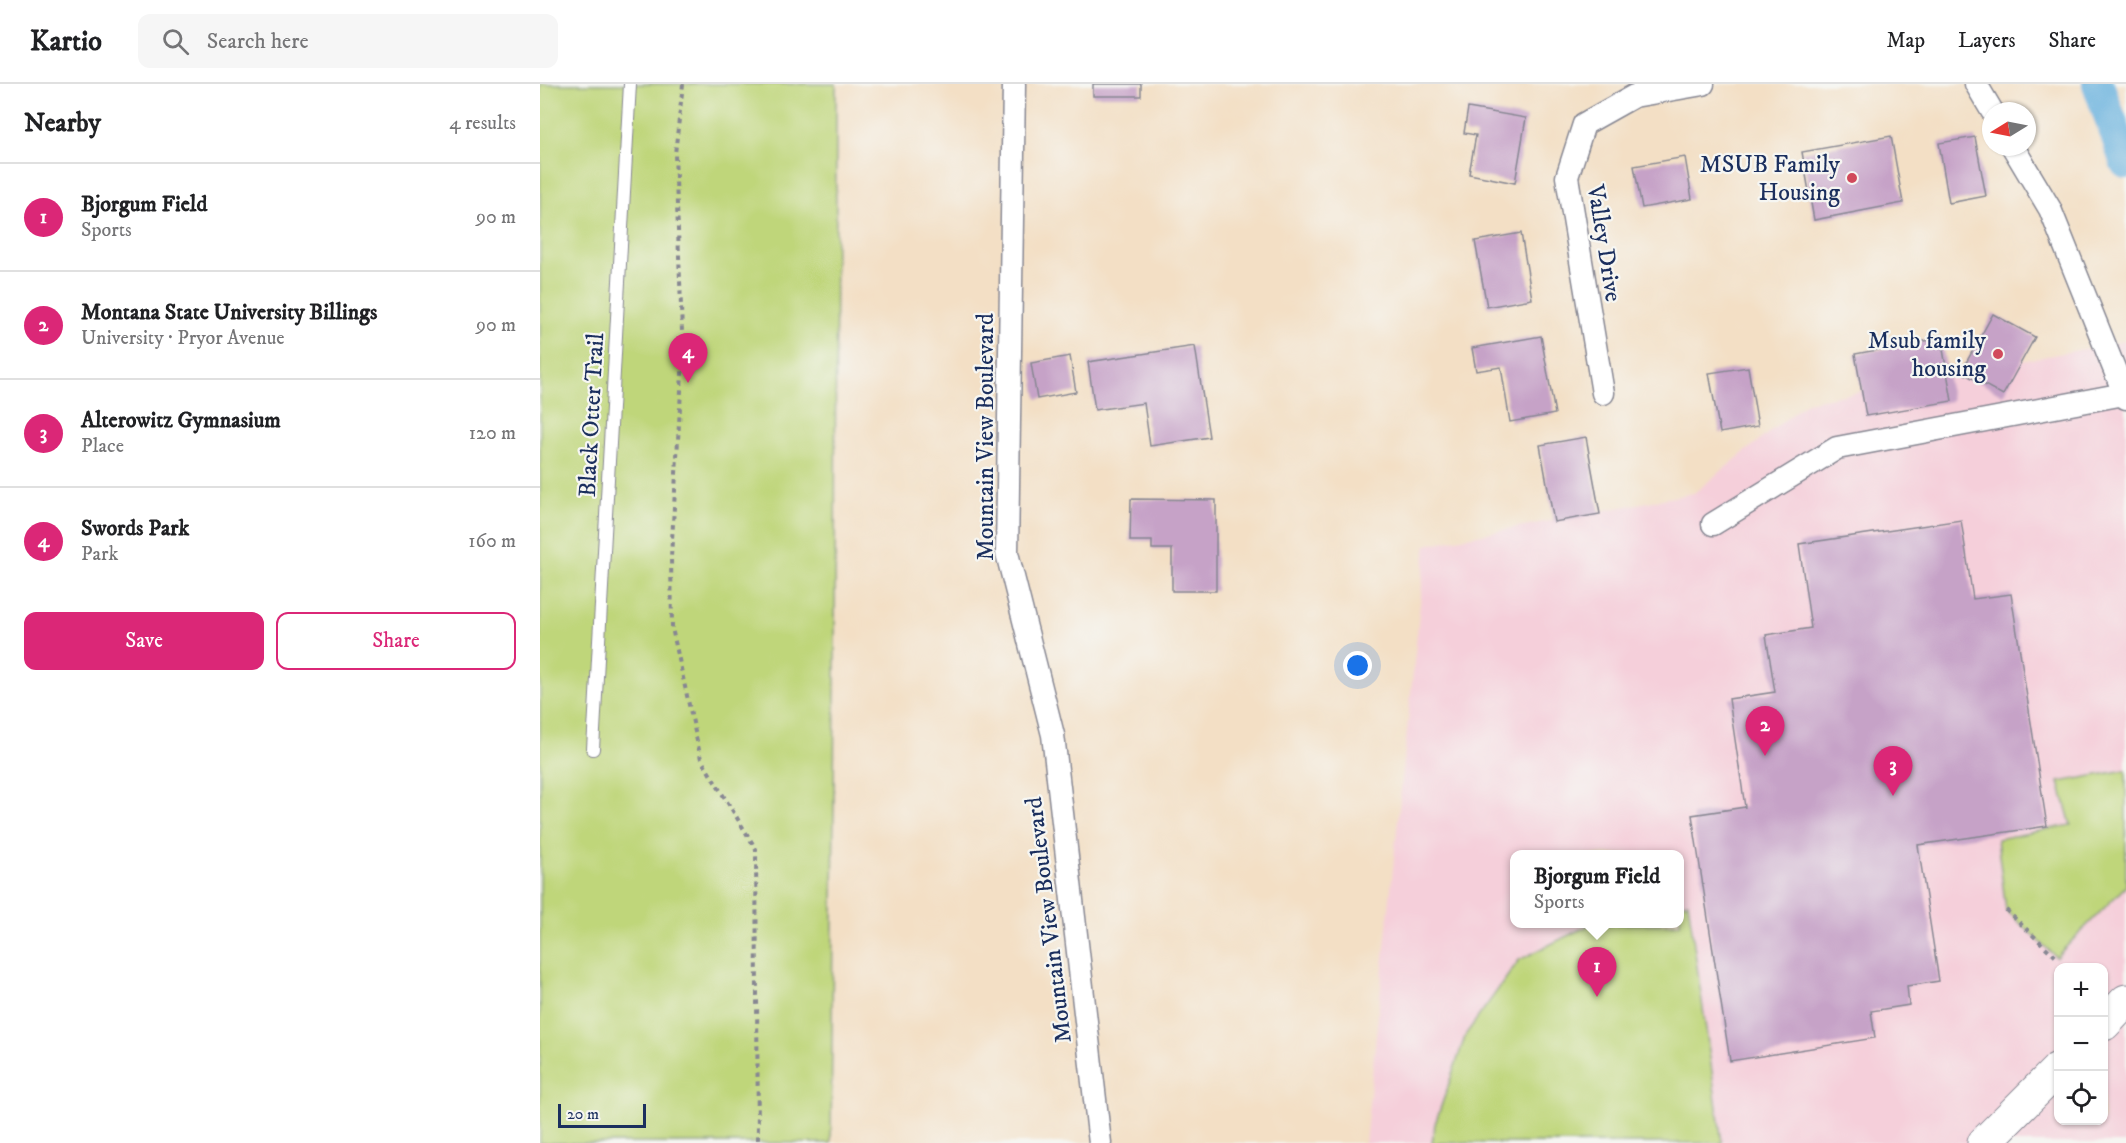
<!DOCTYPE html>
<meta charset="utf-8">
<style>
:root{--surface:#fff;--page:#f6f6f6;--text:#202124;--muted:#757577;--line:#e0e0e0;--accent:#db2777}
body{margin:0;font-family:"IM FELL DW Pica",serif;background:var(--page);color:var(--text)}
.controls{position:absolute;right:18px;bottom:18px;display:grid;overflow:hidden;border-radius:12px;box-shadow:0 2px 4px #0004}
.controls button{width:54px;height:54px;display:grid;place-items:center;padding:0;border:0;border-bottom:2px solid var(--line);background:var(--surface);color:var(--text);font:30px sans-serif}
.compass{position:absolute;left:1442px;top:18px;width:54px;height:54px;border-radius:50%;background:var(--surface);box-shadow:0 2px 4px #0004;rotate:260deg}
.scale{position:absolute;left:18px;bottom:15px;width:88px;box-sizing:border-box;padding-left:6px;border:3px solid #1b2f5e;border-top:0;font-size:16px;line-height:21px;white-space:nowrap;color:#1b2f5e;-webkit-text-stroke:4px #f6f6f2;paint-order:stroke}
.you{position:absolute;left:818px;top:582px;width:21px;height:21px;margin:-15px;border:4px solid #fff;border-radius:50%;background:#1a73e8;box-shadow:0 0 0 9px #1a73e833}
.badge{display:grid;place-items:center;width:39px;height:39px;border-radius:50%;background:var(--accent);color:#fff;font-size:20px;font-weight:700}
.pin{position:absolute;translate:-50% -50px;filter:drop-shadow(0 2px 3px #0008)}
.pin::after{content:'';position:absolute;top:32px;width:21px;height:18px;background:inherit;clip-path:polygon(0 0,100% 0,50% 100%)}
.popup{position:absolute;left:970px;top:766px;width:174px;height:78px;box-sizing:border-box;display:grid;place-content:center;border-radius:12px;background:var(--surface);filter:drop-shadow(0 2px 4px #0005);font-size:20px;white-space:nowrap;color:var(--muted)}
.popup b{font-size:22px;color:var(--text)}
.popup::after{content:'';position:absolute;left:50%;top:100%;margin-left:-12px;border:12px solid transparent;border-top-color:var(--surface)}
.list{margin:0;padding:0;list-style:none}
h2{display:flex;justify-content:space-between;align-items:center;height:78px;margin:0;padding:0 24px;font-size:26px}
h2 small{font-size:20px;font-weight:400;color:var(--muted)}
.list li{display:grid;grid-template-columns:39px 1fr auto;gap:18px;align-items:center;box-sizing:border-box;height:108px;padding:0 24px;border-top:2px solid var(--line)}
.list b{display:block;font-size:22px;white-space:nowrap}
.list p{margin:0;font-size:20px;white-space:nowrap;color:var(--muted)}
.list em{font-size:20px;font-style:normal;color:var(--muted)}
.actions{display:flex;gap:12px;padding:18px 24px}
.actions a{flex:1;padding:14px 0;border:2px solid var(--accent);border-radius:12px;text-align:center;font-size:21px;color:var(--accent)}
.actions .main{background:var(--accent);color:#fff}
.icon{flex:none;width:33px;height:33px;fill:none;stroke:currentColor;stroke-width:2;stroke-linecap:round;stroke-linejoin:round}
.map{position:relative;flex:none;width:1586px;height:1059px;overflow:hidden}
header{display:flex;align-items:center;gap:36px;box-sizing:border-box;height:84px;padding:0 30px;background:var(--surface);border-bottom:2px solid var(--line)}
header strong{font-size:28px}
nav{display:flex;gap:33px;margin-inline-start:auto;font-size:21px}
.search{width:420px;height:54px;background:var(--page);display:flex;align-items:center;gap:15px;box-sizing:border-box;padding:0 21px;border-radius:12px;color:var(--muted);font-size:22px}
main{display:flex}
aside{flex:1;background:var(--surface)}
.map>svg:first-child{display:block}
.built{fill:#f5cfda;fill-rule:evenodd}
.green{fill:#bfd67a;stroke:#6d826c;stroke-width:1.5}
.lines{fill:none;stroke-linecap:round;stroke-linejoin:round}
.canal{stroke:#64afdd;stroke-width:32}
.building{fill:#c6a2c7}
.lane-casing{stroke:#878792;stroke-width:14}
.street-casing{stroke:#878792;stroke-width:25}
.primary-casing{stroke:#878792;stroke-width:35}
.path{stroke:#878792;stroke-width:4;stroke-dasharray:4.5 4.5;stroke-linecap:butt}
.lane{stroke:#fff;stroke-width:12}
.street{stroke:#fff;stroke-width:22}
.primary{stroke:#fff;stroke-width:33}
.poi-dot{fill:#d1495b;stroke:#f6f6f2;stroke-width:2}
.labels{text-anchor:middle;stroke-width:4.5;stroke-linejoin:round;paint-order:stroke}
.poi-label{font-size:24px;fill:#1b2f5e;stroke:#f6f6f2;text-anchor:end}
.street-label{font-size:24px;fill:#1b2f5e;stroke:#f6f6f2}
</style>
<header>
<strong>Kartio</strong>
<div class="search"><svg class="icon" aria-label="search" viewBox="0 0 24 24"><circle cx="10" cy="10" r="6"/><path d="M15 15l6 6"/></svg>Search here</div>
<nav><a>Map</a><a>Layers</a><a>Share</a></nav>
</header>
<main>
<aside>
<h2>Nearby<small>4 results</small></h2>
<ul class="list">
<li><span class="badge">1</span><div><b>Bjorgum Field</b><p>Sports</p></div><em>90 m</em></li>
<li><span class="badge">2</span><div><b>Montana State University Billings</b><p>University · Pryor Avenue</p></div><em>90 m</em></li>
<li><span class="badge">3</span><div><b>Alterowitz Gymnasium</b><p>Place</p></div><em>120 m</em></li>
<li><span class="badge">4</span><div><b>Swords Park</b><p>Park</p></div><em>160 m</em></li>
</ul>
<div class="actions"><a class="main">Save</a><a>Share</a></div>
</aside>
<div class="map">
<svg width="1586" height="1059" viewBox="0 0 1586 1059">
<rect width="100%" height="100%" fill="#f6f6f2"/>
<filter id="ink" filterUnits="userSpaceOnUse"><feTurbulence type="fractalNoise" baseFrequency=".0167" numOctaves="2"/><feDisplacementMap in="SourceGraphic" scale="12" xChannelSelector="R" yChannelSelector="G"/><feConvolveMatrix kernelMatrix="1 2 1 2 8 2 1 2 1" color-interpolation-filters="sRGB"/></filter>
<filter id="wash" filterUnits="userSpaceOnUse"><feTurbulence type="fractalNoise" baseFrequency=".008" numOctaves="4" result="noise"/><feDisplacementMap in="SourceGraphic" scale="24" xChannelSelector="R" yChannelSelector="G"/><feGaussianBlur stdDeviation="1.35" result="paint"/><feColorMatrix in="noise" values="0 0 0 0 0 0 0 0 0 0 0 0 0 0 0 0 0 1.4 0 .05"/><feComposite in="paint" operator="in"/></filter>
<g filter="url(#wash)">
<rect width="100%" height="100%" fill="#f3dfc5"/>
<path class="built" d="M1586,257v802h-761l61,-598 268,-52 113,-91zM974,770h166v70h-166zM1518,884h46v152h-46z"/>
<g class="green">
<polygon points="0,0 296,0 295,599 291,1059 0,1059"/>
<polygon points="1586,686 1586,802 1516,873 1466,826 1457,755 1531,741 1519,698"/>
<polygon points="1148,818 1182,1059 892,1059 895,1040 926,950 979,876 1051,840 1140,840 1140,820"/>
</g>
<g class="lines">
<polyline class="canal" points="1558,0 1586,79"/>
</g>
<g id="blocks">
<g class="building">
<rect x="553" y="0" width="48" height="12"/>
<polygon points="928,24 986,34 975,99 929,90 936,51 924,49"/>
<polygon points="1351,52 1363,119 1274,136 1262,68"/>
<polygon points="1435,53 1446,112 1409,119 1399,59"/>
<polygon points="1145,73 1152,115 1102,124 1094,82"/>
<polygon points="981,149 992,215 947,223 935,157"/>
<polygon points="1453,230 1495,253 1463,311 1421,288"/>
<polygon points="1001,252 1015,330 970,338 961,283 936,287 932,264"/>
<polygon points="1401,254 1412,317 1326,332 1315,270"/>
<polygon points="655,262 669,353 610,362 604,319 555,326 548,278"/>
<polygon points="530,272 536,308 497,315 491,279"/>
<polygon points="1208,283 1218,342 1180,349 1169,289"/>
<polygon points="1046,353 1060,430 1014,438 1000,361"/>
<polygon points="591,415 676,416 676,507 632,507 632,465 612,465 612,457 590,457"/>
<polygon points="1421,436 1433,515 1471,510 1507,742 1378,761 1399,897 1367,902 1369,921 1331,927 1335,954 1190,977 1152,731 1205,723 1189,615 1235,608 1226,551 1271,544 1259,460"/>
</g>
</g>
</g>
<g filter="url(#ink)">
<use href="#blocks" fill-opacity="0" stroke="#878792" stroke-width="1.5"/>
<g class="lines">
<g class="lane-casing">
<polyline id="lane" points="53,665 90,0"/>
</g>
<g class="street-casing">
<g id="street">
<polyline points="474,0 467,469 513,651 560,1059"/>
<polyline points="1436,0 1452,27"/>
<polyline points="1473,63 1510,125 1586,314"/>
<polyline points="1063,309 1027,93 1044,40 1094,12 1163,0"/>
<polyline points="1173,440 1297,364 1584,310"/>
</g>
</g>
<g class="primary-casing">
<g id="primary">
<polyline points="1564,940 1586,917"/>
<polyline points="1444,1059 1518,985"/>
</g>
</g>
<g class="path">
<polyline points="143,0 135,70 143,273 131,473 132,544 161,675 216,765 218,1059"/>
<polyline points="1466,826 1516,873"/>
</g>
<use href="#lane" class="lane"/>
<use href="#street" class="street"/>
<use href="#primary" class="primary"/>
</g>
</g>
<g class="poi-dot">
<circle cx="1312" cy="94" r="6"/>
<circle cx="1458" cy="270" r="6"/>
</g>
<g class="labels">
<g class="poi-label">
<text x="1300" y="88">MSUB Family<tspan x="1300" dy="28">Housing</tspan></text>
<text x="1446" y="264">Msub family<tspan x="1446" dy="28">housing</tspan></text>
</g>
<g class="street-label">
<text transform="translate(1065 159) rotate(81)" y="8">Valley Drive</text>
<text transform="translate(51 331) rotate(-87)" y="8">Black Otter Trail</text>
<text transform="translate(445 353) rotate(-90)" y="8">Mountain View Boulevard</text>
<text transform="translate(508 836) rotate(-97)" y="8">Mountain View Boulevard</text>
</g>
</g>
</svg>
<div class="controls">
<button>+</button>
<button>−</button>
<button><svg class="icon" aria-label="locate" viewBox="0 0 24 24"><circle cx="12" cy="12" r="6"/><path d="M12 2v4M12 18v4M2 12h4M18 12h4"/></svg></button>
</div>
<svg class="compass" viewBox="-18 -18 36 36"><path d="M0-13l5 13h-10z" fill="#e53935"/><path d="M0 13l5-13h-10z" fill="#757577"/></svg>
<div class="scale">20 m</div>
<div class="you"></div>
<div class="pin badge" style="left:1057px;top:913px">1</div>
<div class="popup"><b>Bjorgum Field</b>Sports</div>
<div class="pin badge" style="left:1225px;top:672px">2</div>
<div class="pin badge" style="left:1353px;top:712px">3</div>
<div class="pin badge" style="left:148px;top:299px">4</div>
</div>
</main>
